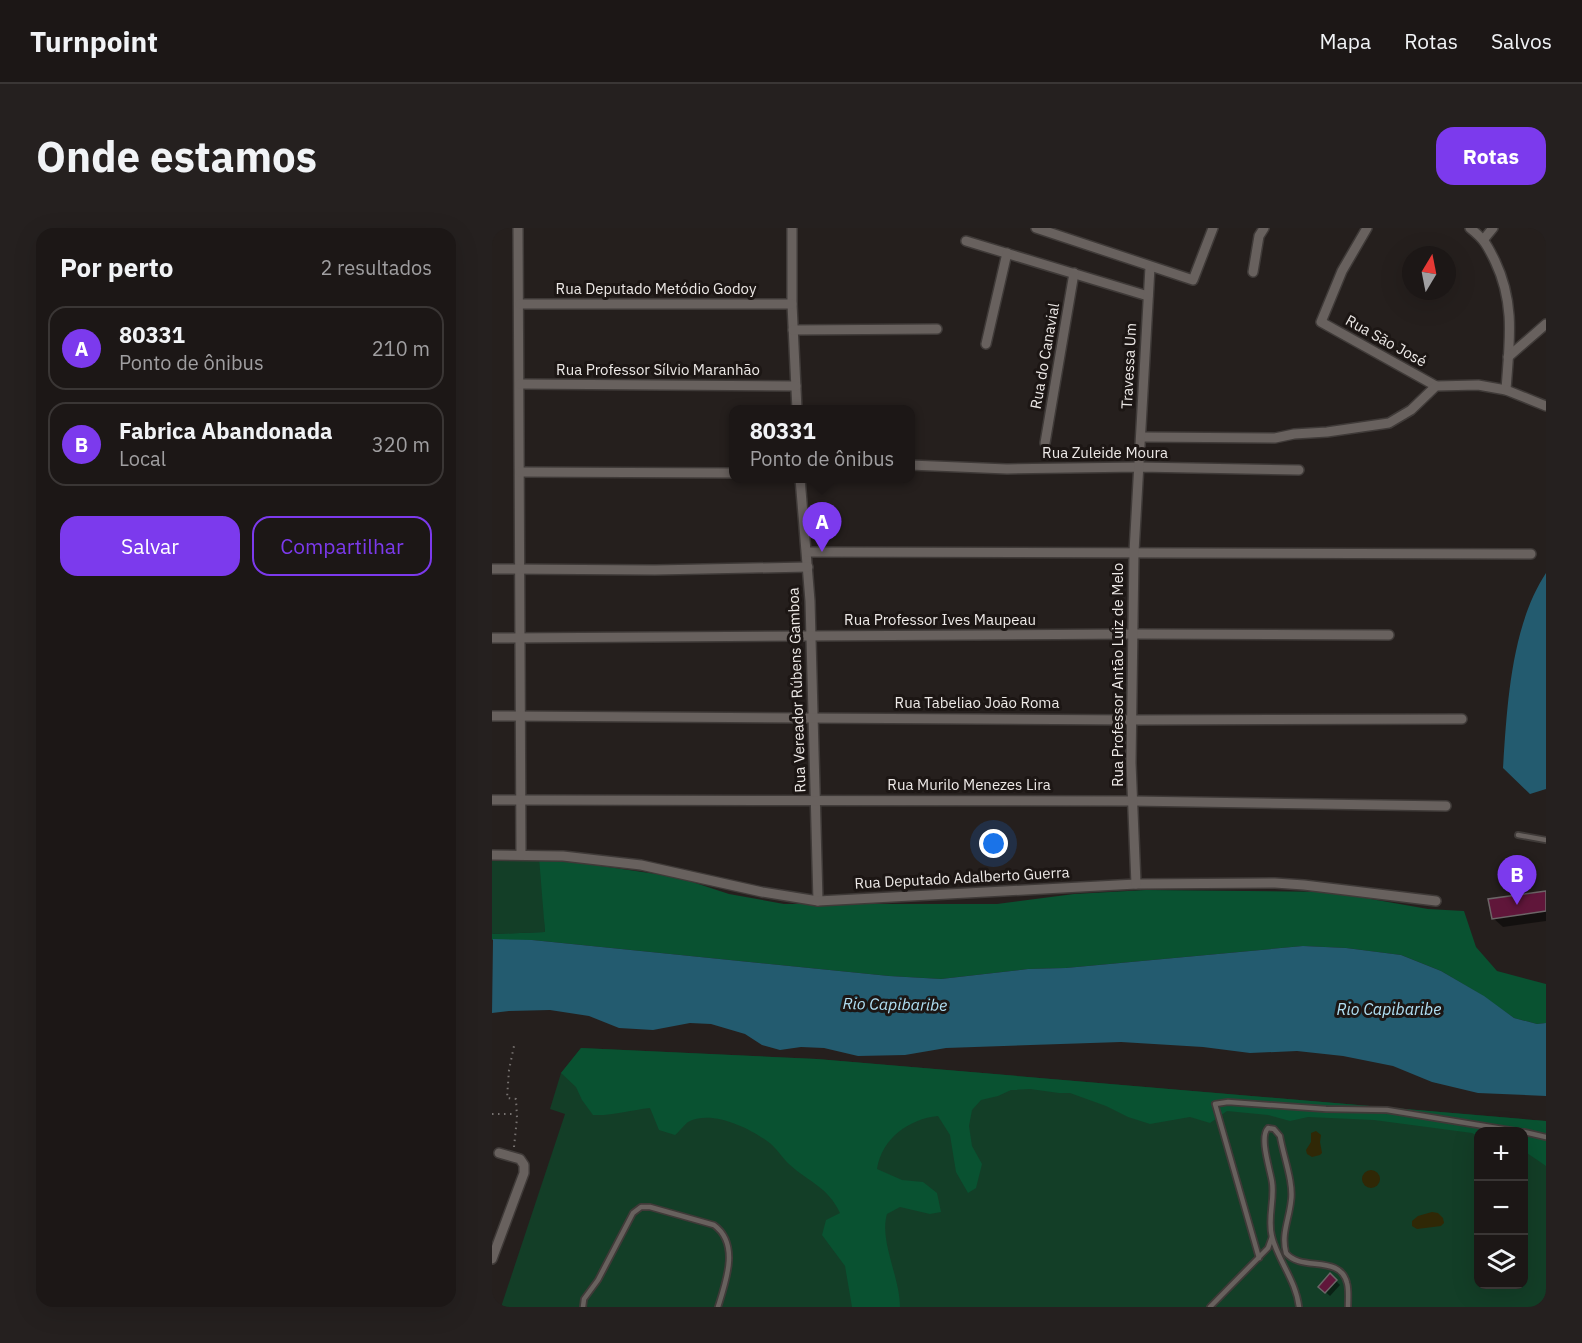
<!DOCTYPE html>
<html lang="pt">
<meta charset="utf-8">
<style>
:root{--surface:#1c1716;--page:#25201f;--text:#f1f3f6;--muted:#a09fa1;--line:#3a3635;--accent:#7c3aed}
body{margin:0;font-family:"IBM Plex Sans",sans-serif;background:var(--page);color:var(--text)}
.controls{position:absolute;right:18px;bottom:18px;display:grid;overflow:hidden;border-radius:12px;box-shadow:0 6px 24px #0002}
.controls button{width:54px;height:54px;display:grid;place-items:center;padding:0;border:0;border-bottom:2px solid var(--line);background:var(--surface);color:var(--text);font:30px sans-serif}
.compass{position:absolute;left:910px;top:18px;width:54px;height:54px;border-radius:50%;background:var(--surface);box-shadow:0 6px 24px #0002;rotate:10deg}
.you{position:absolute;left:502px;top:616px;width:21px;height:21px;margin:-15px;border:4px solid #fff;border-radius:50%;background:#1a73e8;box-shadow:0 0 0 9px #1a73e833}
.badge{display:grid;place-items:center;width:39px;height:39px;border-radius:50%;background:var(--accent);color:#fff;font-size:20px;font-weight:700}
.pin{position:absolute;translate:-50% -50px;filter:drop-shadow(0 2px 3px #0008)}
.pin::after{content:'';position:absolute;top:32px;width:21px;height:18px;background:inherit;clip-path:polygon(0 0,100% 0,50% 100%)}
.popup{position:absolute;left:237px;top:177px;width:186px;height:78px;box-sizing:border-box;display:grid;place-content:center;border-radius:12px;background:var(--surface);filter:drop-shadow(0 2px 4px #0005);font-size:20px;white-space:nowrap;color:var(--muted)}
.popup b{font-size:22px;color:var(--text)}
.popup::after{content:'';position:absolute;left:50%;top:100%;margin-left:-12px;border:12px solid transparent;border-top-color:var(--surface)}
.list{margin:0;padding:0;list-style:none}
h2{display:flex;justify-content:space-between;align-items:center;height:78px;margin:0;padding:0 24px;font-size:26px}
h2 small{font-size:20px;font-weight:400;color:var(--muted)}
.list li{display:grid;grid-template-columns:39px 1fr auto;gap:18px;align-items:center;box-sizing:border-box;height:84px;margin:0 12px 12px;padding:0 12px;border:2px solid var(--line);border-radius:18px}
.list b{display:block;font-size:22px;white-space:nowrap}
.list p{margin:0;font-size:20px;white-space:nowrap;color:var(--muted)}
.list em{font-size:20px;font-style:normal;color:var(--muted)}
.actions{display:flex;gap:12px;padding:18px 24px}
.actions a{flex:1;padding:14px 0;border:2px solid var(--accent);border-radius:18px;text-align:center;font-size:21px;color:var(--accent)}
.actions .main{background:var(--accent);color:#fff}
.icon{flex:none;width:33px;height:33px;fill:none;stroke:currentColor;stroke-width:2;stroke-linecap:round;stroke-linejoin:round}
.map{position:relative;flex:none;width:1054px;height:1079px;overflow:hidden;border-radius:18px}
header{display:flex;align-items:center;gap:36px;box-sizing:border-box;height:84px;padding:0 30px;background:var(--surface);border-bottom:2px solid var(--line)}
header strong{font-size:28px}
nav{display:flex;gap:33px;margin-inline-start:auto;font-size:21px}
.intro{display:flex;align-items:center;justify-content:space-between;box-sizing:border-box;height:144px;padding:0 36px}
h1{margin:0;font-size:42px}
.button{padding:15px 27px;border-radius:18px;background:var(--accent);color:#fff;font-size:21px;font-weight:700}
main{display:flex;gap:36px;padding:0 36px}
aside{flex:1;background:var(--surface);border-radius:18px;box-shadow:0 6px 24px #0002}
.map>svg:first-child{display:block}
.green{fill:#133e27;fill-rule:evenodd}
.forest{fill:#095231}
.sand{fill:#302806}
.water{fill:#235b6f}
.shadow{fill:#0007}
.building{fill:#60163a;stroke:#6c6567;stroke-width:1.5}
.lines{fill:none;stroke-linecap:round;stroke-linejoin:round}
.service-casing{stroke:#3f3a38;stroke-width:8}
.minor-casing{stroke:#3f3a38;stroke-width:12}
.path{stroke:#777270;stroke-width:2;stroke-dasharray:1.5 4.5;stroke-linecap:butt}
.service{stroke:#68615e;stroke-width:4.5}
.minor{stroke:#68615e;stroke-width:9}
.labels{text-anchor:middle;stroke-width:6;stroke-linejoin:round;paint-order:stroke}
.street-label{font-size:15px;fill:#ede9e7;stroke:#1c1614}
.water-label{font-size:16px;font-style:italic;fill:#b1e0f4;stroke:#1c1614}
</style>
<header>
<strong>Turnpoint</strong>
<nav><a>Mapa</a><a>Rotas</a><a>Salvos</a></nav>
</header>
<div class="intro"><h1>Onde estamos</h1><a class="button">Rotas</a></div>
<main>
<aside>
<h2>Por perto<small>2 resultados</small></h2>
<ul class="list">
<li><span class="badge">A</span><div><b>80331</b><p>Ponto de ônibus</p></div><em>210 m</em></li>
<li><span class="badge">B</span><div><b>Fabrica Abandonada</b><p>Local</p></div><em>320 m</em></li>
</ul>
<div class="actions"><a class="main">Salvar</a><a>Compartilhar</a></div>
</aside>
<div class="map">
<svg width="1054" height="1079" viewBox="0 0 1054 1079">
<rect width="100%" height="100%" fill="#251f1d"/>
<g class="green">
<polygon points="49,627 53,704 0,706 0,629"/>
<path d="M89,820l236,11 729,62v186h-1045l64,-193 -15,-5 11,-36zM987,904h45v152h-45z"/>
</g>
<g class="forest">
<polygon points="47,629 185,649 237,666 292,676 505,676 582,666 654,662 839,664 936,681 972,683 984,719 1005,743 1054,756 1054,795 1045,796 1022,790 988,766 949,743 909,727 854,720 811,718 574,740 536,741 449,751 397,748 40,712 0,712 0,706 53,704"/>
<path d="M89,820l236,11 729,62v45l-22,-15v-19h-45l-1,4 -6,-3 -98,-13 -66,-3 -18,4 -22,-6 -41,-4 -17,12 -20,-6 -40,7 -22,-7 -22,-11 -36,-13h-11l-29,-4 -19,1 -13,6 -17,4 -9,10 -3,16 3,20 10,18 -6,24 -8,5 -12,-21 -6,-37 -12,-19c-29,3 -56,22 -61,53l25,11 21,2 14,11 4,19 -11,2 -30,-7 -13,7c-8,27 13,63 13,93h-48l-7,-41 -23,-31 4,-15 14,-7c-12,-26 -31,-31 -50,-48 -7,-6 -12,-15 -19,-21 -19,-15 -59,-35 -83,-22 -4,3 -9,10 -13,13l-16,-5 -9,-22c-19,2 -38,8 -57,7l-11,-15 -6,-13 -15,-14z"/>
</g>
<g class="sand">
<polygon points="824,903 829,907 828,914 830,925 828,927 820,929 815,926 814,922 819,914 819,905"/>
<circle cx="879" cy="951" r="9"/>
<polygon points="940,984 946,985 951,990 952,995 949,998 925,1001 920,998 920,993 926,988"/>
</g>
<g class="water">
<path d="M1054,345v216l-16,5 -27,-26c4,-62 8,-142 43,-195z"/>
<polygon points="1,711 40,712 397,748 449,751 536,741 574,740 811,718 854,720 909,727 949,743 992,768 1022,790 1045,796 1054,795 1054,868 986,865 940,854 901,838 851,828 805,823 758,825 711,819 629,814 454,820 413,827 366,828 332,820 309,819 288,822 270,817 253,806 219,796 198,795 161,802 127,800 97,788 58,782 17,783 0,785"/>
</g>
<g class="shadow">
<polygon points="1054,665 1054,693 1011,699 1001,690 998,672"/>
<polygon points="838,1047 848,1057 838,1068 828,1059"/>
</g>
<g class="building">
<polygon points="1054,663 1054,683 1000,691 996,671"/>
<polygon points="838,1045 845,1052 833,1065 826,1059"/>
</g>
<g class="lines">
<g class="service-casing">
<g id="service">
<polyline points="1026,607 1054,612"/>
<polyline points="1032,904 1054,909"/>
<polyline points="767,1030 723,876 736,874 834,881 895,882 1029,904"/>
<path d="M91,1079l1,-8 14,-19 35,-67 8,-6h9l64,18c26,19 12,56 4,82"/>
<polyline points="718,1079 776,1020 780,1009"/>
<path d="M807,1079c-3,-26 -20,-45 -27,-70 -5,-19 3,-37 0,-55 -2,-13 -13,-45 -4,-54l6,1 6,7c3,19 14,47 11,65 -2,19 -10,33 -5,52 15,19 54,1 61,30 2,7 1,16 1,24"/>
</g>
</g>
<g class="minor-casing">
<g id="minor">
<polyline points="26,0 29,627"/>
<polyline points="300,0 300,76 305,182"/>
<polyline points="544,0 701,52 721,0"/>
<polyline points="875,0 850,43 829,94 944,158"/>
<path d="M978,0c15,12 17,17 25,33 21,44 14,83 11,129"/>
<polyline points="992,11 1001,0"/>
<polyline points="474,13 656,68"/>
<polyline points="761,44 767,8 772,0"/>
<polyline points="28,76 300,76"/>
<polyline points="301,102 445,101"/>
<polyline points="494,116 515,25"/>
<polyline points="1016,129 1054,96"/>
<polyline points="28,156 304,158"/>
<polyline points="649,209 783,210 802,206 835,204 897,195 919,182 944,158 986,157 1014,162 1054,178"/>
<polyline points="553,215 582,45"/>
<polyline points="418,237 515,241 647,239 807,242"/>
<polyline points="28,244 242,245"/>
<polyline points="308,250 318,373 326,673"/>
<polyline points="315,324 1039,326"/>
<polyline points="0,341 163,342 316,339"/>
<polyline points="0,410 642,406 897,407"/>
<polyline points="0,488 640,492 970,491"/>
<polyline points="0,572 641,573 954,578"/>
<polyline points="0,627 71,628 149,637 270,664 326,673 644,656 783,655 812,657 944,673"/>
<polyline points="644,656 639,535 642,324 658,39"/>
<polyline points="0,1031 32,945 32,937 28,931 7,925"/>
</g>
</g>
<g class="path">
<polyline points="0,886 24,886"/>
<polyline points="22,919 25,890 24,871 15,870 17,842 22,818"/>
</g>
<use href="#service" class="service"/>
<use href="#minor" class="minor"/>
</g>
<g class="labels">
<g class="street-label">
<text x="164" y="66">Rua Deputado Metódio Godoy</text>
<text transform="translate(894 113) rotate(29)" y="5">Rua São José</text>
<text transform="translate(553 128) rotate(-80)" y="5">Rua do Canavial</text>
<text transform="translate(637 138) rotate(-87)" y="5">Travessa Um</text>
<text x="166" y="147">Rua Professor Sílvio Maranhão</text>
<text x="613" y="230">Rua Zuleide Moura</text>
<text x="448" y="397">Rua Professor Ives Maupeau</text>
<text transform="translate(626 447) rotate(-90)" y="5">Rua Professor Antão Luiz de Melo</text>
<text transform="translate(305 462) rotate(-92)" y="5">Rua Vereador Rúbens Gamboa</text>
<text x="485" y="480">Rua Tabeliao João Roma</text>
<text x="477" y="562">Rua Murilo Menezes Lira</text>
<text transform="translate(470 650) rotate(-3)" y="5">Rua Deputado Adalberto Guerra</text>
</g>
<g class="water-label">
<text transform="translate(403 776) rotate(1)" y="6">Rio Capibaribe</text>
<text x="897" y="787">Rio Capibaribe</text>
</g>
</g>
</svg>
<div class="controls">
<button>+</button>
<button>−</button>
<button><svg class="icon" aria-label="layers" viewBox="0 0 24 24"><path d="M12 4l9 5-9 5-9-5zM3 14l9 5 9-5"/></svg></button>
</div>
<svg class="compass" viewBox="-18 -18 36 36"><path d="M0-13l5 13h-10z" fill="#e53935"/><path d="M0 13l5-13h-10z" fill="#a09fa1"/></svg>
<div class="you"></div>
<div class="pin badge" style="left:330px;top:324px">A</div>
<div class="popup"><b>80331</b>Ponto de ônibus</div>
<div class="pin badge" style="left:1025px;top:677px">B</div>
</div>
</main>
